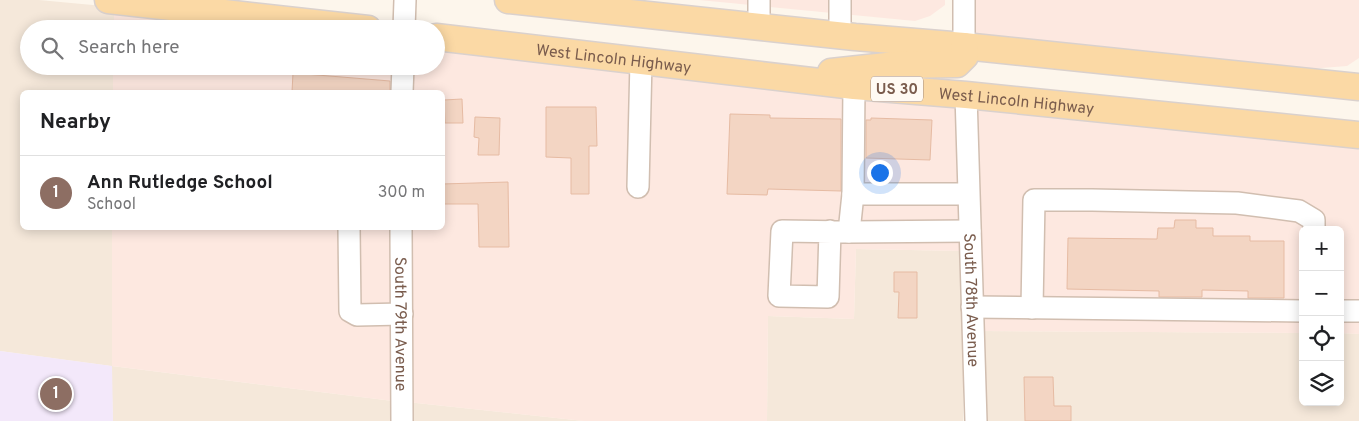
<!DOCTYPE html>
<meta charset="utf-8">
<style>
:root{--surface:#fff;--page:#f6f6f6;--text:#202124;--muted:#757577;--line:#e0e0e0;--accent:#e76f51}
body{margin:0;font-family:Overpass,sans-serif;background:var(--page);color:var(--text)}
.controls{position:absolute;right:15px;bottom:15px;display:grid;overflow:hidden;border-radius:8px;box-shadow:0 2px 12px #0003}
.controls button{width:45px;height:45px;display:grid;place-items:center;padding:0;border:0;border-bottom:1px solid var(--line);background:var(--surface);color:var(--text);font:25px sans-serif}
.you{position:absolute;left:879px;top:172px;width:18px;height:18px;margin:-12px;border:4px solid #fff;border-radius:50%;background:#1a73e8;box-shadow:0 0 0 8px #1a73e833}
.badge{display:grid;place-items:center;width:32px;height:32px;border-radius:50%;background:var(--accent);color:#fff;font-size:16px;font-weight:700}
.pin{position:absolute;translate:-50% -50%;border:2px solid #fff;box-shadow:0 1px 5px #0006}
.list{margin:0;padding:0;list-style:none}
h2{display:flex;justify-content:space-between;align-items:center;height:65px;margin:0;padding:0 20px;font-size:21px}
h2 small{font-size:16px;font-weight:400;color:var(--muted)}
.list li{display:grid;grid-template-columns:32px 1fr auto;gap:15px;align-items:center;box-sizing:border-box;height:75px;padding:0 20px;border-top:1px solid var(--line)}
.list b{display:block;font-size:19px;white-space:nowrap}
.list p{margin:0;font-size:16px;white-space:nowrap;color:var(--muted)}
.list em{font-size:16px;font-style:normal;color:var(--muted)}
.icon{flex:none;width:28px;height:28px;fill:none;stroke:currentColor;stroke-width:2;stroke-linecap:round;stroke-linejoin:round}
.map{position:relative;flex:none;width:1359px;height:421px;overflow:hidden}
.search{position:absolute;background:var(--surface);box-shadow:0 2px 12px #0003;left:20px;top:20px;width:425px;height:55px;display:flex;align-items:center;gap:12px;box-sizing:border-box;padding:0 18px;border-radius:28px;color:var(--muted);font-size:19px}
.panel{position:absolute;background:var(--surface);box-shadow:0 2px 12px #0003;left:20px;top:90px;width:425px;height:140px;border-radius:8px}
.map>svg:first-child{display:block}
.residential{fill:#f5e8da}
.commercial{fill:#fde8e0}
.education{fill:#f3e8fa}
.building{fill:#f3d5c3;stroke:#e6bba3}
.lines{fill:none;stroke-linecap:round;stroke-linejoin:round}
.minor-casing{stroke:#d1beb0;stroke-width:24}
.major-casing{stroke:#dad1cd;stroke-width:29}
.minor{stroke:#fff;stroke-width:21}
.major{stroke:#fbd9a5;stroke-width:26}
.labels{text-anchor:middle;stroke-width:4.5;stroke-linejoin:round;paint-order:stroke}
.shield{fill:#fffaf3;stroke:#a28b7f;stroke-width:1}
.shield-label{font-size:15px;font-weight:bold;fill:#7a5c4d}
.street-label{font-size:16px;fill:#7a5c4d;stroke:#fffaf3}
</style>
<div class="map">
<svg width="1359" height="421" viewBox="0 0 1359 421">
<rect width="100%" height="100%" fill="#fdf6ec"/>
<g class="residential">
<polygon points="0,0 39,0 114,7 114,29 29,29 29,66 113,66 113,92 22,92 22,228 112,228 112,366 393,401 393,421 113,421 111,366 0,351"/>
<polygon points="856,249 963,251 963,421 767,421 768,316 854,319"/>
<polygon points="979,331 1303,333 1303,402 1340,402 1340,333 1359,334 1359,421 980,421"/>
<polygon points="407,402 584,421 408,421"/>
</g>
<g class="commercial">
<polygon points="699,0 945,0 945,5 930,16 915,21"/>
<polygon points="974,0 1359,0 1359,58 1347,66 1296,70 974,36"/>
<polygon points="114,7 286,29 114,29"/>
<polygon points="436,44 961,100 963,251 856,249 854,319 768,316 767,421 584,421 407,402 408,228 442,228 442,92 408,92 408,66 436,66"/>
<polygon points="113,66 398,66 397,92 113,92"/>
<polygon points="972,102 1359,143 1359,334 1340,333 1340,230 1303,230 1303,333 979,331"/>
<polygon points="112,228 395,228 393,401 112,366"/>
</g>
<polygon class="education" points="0,351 112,366 113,421 0,421"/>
<g class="building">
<polygon points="293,73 390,81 390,92 292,92"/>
<polygon points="462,99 463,123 445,123 444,100"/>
<polygon points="546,107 596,107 597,146 589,146 589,194 571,194 571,158 546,157"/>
<polygon points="730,114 770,115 770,118 841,119 841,191 768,189 767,195 727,194"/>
<polygon points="475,117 500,118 499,155 478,155 479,138 474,137"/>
<polygon points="871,118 932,120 930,160 866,158 866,120 871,120"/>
<polygon points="508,182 509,247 479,247 478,204 442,204 442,184"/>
<polygon points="1175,220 1196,220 1196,228 1213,228 1213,236 1250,236 1250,241 1284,241 1284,298 1248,298 1248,291 1202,290 1202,297 1159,297 1159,291 1067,289 1068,238 1157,239 1158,228 1174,228"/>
<polygon points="894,272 917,272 917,318 898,318 899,292 894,292"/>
<polygon points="1024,377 1053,377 1054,406 1071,406 1071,421 1025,421"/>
</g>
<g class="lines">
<g class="minor-casing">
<g id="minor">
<polyline points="759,0 759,27"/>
<polyline points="840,0 840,36"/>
<polyline points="964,0 964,46"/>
<polyline points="404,29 405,0"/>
<polyline points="854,86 853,194 968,194"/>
<polyline points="402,92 403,66"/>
<path id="s1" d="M966,95l10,326"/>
<polyline points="638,187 641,61"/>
<polyline points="349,228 350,311 357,315 402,314"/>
<path id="s2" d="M401,228l1,193"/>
<polyline points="830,231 828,297 779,296 782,231 849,232 853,194"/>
<polyline points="849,232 970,231"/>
<polyline points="972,307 1303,311"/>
<polyline points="1032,308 1034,200 1092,200 1237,203 1299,211 1314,220 1314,230"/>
<polyline points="1340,311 1359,311"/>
</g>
</g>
<g class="major-casing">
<g id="major">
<polyline points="108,0 368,29"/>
<polyline points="508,0 855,37 964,46 1359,87"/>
<path id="s3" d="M436,37l418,49 112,9 393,40"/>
<polyline points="831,72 896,65 957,64 965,56 964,46"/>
</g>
</g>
<use href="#minor" class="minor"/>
<use href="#major" class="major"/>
</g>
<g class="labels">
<rect class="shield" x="871" y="76.5" width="52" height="25" rx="4"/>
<g class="shield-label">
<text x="897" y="94">US 30</text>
</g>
<g class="street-label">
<text dy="6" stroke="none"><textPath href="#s3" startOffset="179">West Lincoln Highway</textPath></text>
<text dy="6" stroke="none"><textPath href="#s3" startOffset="584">West Lincoln Highway</textPath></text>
<text dy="6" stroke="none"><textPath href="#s1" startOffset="205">South 78th Avenue</textPath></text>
<text dy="6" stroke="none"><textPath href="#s2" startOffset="96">South 79th Avenue</textPath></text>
</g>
</g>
</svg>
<div class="controls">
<button>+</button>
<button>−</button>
<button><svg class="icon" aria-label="locate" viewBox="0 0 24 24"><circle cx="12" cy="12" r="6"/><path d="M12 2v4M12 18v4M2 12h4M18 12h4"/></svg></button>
<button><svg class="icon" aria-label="layers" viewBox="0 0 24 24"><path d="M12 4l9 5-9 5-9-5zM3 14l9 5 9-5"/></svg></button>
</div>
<div class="you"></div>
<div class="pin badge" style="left:56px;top:394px;background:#8d6e63">1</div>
<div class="search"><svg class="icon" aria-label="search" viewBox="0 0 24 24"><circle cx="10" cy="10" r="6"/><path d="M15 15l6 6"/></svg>Search here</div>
<section class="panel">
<h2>Nearby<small></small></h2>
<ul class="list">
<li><span class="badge" style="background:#8d6e63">1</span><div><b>Ann Rutledge School</b><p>School</p></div><em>300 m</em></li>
</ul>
</section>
</div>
